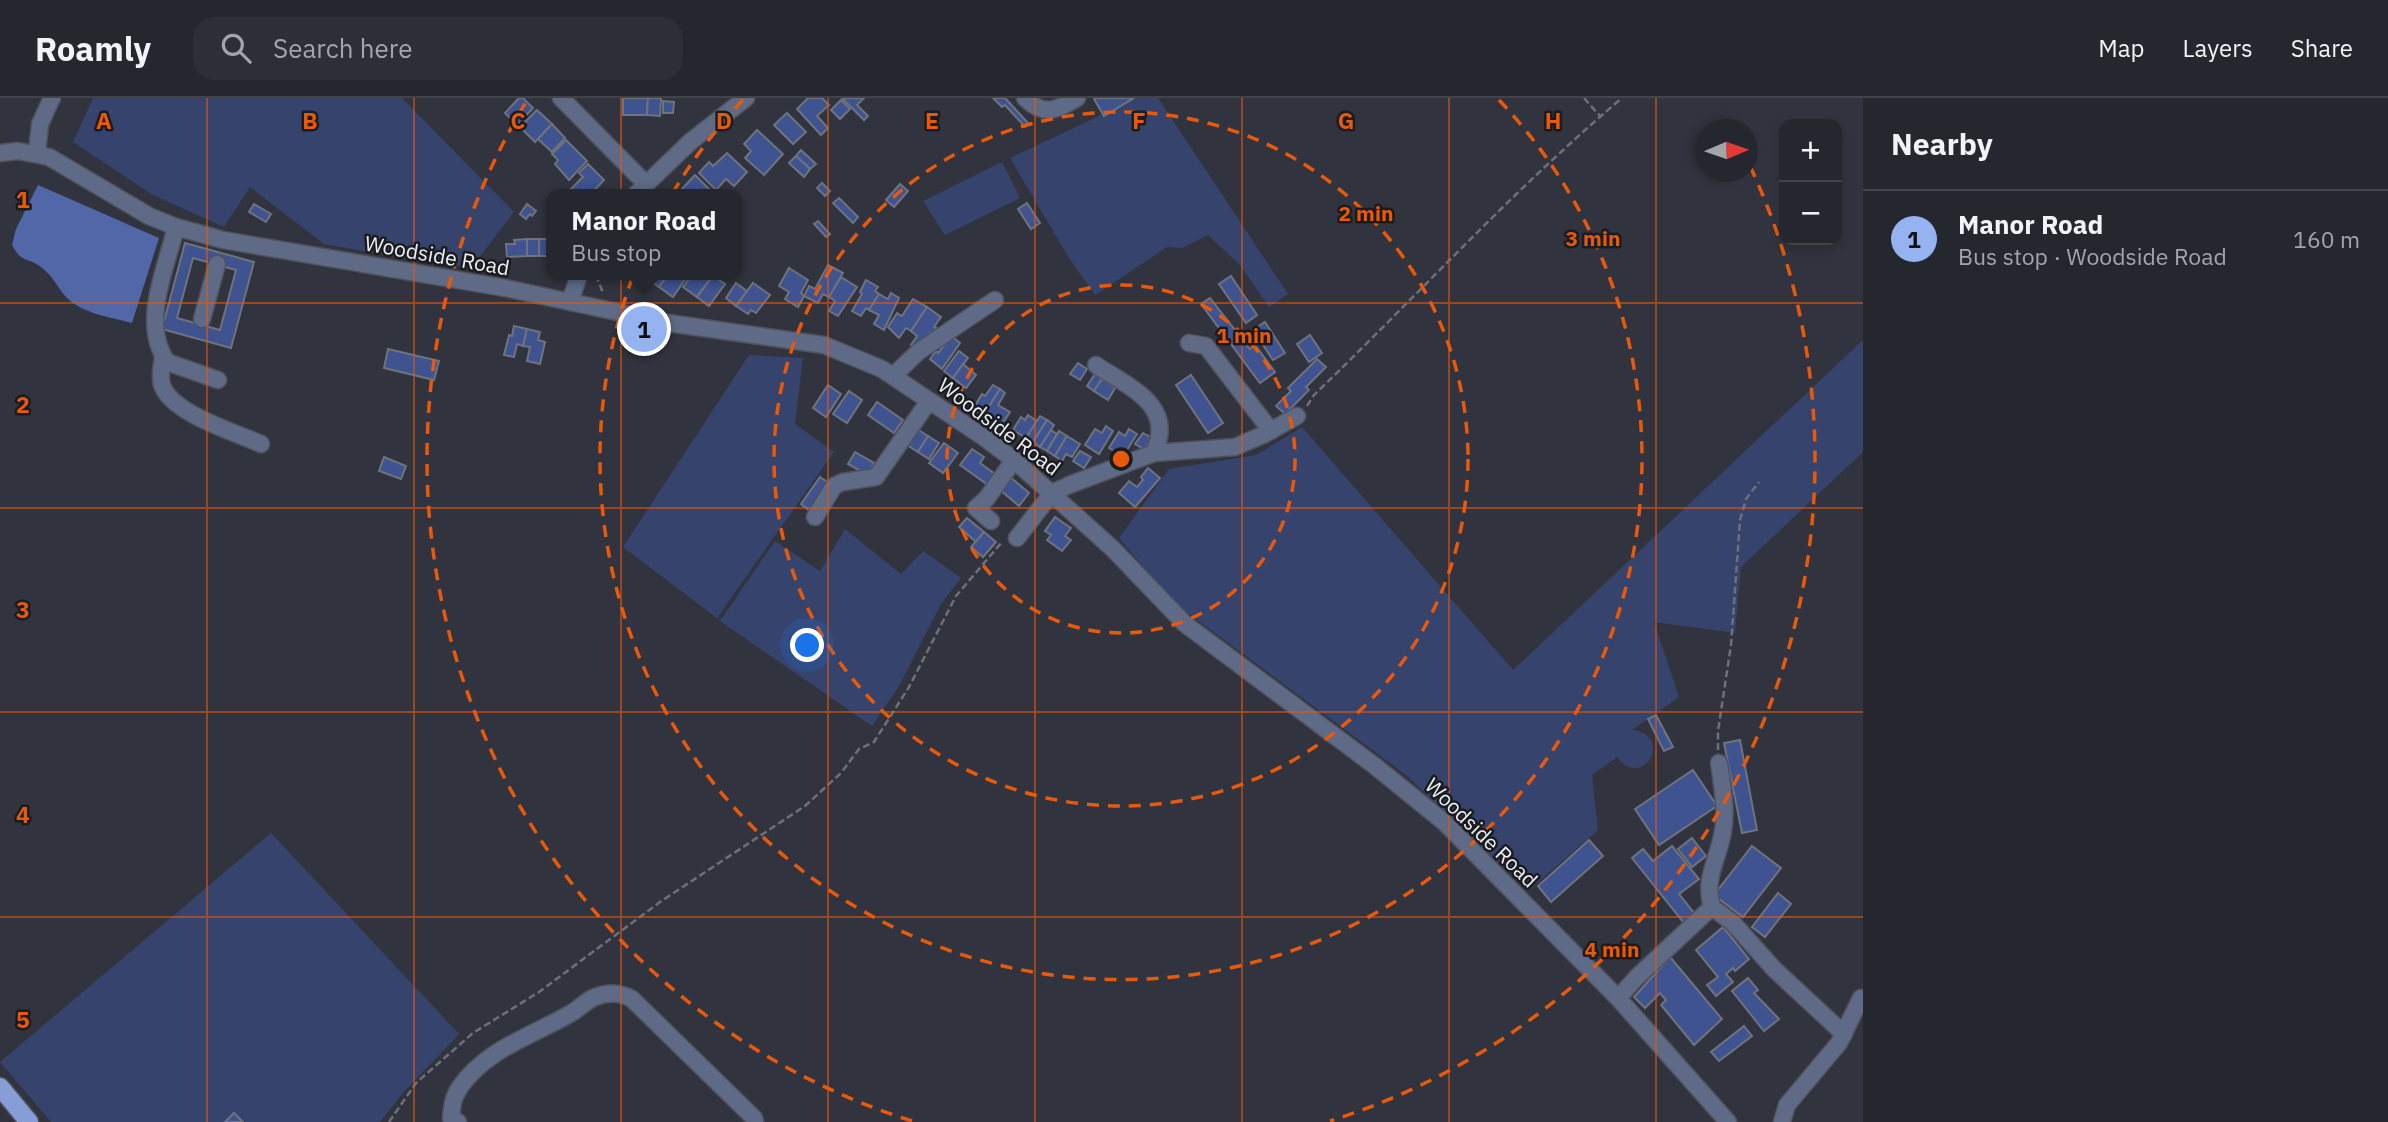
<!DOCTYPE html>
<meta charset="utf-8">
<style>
:root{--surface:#25272e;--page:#2d2f36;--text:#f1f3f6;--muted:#a3a5aa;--line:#42444a;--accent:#95b2f1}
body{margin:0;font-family:"IBM Plex Sans",sans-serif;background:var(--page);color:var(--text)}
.controls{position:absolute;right:21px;top:21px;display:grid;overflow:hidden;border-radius:14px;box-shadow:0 4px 10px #0003}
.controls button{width:63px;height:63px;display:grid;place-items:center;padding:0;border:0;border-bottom:2px solid var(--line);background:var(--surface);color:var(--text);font:35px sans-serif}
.compass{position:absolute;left:1695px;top:21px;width:63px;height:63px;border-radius:50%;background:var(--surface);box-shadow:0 4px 10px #0003;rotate:88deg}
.you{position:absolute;left:808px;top:548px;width:24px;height:24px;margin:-18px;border:5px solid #fff;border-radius:50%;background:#1a73e8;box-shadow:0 0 0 10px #1a73e833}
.badge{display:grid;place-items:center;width:46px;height:46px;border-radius:50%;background:var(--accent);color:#111;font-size:23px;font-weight:700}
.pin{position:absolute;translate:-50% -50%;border:4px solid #fff;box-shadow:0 2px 7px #0006}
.popup{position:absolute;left:546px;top:91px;width:196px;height:91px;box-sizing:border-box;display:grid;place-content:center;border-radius:14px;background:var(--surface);filter:drop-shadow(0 2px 5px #0005);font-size:23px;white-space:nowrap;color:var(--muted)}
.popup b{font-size:26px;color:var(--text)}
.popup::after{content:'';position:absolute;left:50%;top:100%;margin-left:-14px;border:14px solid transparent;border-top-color:var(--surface)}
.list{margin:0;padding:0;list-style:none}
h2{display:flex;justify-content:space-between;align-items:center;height:91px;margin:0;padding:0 28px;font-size:30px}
h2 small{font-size:23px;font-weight:400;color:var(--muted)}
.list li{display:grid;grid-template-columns:46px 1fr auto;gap:21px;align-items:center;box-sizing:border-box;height:98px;padding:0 28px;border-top:2px solid var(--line)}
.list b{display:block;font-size:26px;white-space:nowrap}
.list p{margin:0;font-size:23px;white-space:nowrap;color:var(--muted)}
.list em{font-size:23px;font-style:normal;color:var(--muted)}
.icon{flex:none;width:38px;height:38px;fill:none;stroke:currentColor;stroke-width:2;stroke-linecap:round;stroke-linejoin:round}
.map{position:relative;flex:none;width:1863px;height:1024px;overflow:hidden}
header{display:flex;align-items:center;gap:42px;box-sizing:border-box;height:98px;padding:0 35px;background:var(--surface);border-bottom:2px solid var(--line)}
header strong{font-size:33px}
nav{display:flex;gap:38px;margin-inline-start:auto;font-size:24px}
.search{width:490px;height:63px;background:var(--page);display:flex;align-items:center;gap:18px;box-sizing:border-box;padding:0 24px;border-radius:21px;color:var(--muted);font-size:26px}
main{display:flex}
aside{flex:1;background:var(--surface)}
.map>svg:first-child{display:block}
.green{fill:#36446d}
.forest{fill:#5167a7}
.building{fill:#3e5390;stroke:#6e737d;stroke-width:2;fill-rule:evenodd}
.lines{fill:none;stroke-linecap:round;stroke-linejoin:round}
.minor-casing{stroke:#4f525b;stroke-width:19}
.major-casing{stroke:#4f525b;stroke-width:21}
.path{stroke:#6d7079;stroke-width:2.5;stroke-dasharray:7 3.5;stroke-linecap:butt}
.minor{stroke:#5f6a86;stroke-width:16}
.major{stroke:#879dd7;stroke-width:18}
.grid{fill:none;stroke:#e8590c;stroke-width:2;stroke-opacity:0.55}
.ring{fill:none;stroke:#e8590c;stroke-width:3.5;stroke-dasharray:12 9}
.labels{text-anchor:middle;stroke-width:5;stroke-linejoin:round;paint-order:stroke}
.street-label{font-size:21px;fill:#eef0f6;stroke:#1a1c20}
.grid-label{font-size:23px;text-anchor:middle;font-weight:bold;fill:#e8590c;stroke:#1a1c20;stroke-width:5;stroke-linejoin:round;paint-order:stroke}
.centre{fill:#e8590c;stroke:#1a1c20;stroke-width:3.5}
.ring-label{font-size:21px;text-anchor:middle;font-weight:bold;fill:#e8590c;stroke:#1a1c20;stroke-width:5;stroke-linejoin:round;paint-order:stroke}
</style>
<header>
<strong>Roamly</strong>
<div class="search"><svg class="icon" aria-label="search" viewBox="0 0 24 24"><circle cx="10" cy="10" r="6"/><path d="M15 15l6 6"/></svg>Search here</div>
<nav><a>Map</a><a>Layers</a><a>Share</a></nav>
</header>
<main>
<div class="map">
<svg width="1863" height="1024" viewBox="0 0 1863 1024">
<rect width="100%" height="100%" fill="#31343e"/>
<g class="green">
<polygon points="93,0 402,0 514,114 471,170 414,162 324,146 250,89 224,129 153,97 73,44"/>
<polygon points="1137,0 1158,0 1288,196 1269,209 1240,167 1208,137 1182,150 1167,149 1095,197 1069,160 1010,60"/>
<polygon points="1002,64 1020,100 945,137 923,103"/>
<path d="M1863,242v112l-122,115 -6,66 -81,-11 25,75 -47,33c43,4 11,62 -15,27l-25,18 6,55 -70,61 -122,-116 -233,-173 -54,-64 50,-69 87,-14 46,-28 211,243z"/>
<polygon points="749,257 803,260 795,326 834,354 717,520 623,449"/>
<polygon points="845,431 901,476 923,453 961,480 941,506 899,588 872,628 720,523 775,443 820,473"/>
<polygon points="271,735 459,936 402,996 380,1024 51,1024 0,964"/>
</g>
<path class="forest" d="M38,87l121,53 -27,85c-22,-6 -49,-9 -66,-26 -9,-10 -12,-20 -25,-30 -14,-11 -18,-2 -29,-22l4,-16z"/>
<g class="building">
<polygon points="519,0 523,0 533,10 517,27 505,15"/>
<polygon points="623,0 648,0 647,17 623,17"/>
<polygon points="648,0 661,0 660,18 647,17"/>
<polygon points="808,0 822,0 829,7 817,18 828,30 821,37 797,11"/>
<polygon points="842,0 864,0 857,7 868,18 864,22"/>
<polygon points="993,0 1005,0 1029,26 1025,29 1005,7 1002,9"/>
<polygon points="1096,0 1134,0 1104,18 1094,1"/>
<polygon points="841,2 850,11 840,21 831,12"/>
<polygon points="663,3 674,4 673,15 663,15"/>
<polygon points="537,12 552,26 535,44 520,29"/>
<polygon points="787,15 806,34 793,46 774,27"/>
<polygon points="552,26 565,40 552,54 538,41"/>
<polygon points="757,32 783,56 764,77 745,60 751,53 744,46"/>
<polygon points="566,42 587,63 569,82 555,66 558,62 552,56"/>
<polygon points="801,52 816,66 810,71 796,58"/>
<polygon points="727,55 747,74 734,88 726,81 716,92 699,75 709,64 713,68"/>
<polygon points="796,58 810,71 804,79 789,65"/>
<polygon points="588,66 604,82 591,96 570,96 568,94 583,79 579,75"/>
<polygon points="695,77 711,93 707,96 685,96 681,92"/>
<polygon points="822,85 830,93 825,98 817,90"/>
<polygon points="900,86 908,93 894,109 886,102"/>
<polygon points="839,100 858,119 853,125 833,105"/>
<polygon points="1027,105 1040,125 1031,131 1018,111"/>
<polygon points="254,106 271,116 266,124 249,114"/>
<polygon points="527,106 536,113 532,118 530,116 526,121 520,116"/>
<polygon points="818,123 830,136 826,139 814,126"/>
<polygon points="527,141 527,158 507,159 506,146 515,146 514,142"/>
<rect x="527" y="141" width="12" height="17"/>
<rect x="539" y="141" width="12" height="17"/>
<path d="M185,145l69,19 -23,86 -69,-19zM193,160l43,12 -16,60 -43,-12z"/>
<polygon points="828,167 843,175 829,199 823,196 818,205 804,198 809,188 815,191"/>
<polygon points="789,170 808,182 801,195 804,198 798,209 785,201 789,194 779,188"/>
<polygon points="624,177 646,177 638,187"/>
<polygon points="648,177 668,177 659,189 646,180"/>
<polygon points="668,177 681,177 686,180 673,199 659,189"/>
<polygon points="692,177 708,177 711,179 697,199 683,189"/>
<polygon points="713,178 725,186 709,208 697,199"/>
<polygon points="1231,178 1257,217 1246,225 1219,186"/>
<polygon points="841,179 857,189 838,218 829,213 835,203 829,199"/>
<polygon points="866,182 878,189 875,193 879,196 869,212 866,210 861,218 852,213 862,196 860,194"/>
<polygon points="736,185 747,193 736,208 726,200"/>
<polygon points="753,185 770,197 756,215 751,212 748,216 736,208"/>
<polygon points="891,195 899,200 884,232 874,226 879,217 869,212 879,196 888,201"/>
<polygon points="1210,200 1250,251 1255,247 1275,274 1260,285 1201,206"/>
<polygon points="913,201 927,209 911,233 906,230 899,240 888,229 897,215 902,218"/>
<polygon points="927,209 941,219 934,229 938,231 934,238 930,235 919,252 911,247 917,238 911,233"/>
<polygon points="1265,224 1285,255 1273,262 1253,232"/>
<polygon points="514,228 527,231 523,248 517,246 514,259 504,257 509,237 512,238"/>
<polygon points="527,231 540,234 538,242 545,244 540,266 527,263 530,249 523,248"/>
<polygon points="1310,237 1322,255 1309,264 1297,246"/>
<polygon points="951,238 960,245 942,271 930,261 936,253 938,255"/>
<polygon points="388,251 439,263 434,282 384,270"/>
<polygon points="959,253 968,260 953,280 944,273"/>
<polygon points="1317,261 1326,269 1306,289 1309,292 1285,316 1276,308 1291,293 1288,290"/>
<polygon points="1078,265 1087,271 1080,282 1070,276"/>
<polygon points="963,266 976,277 966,290 953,280"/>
<polygon points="1095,276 1102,281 1094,293 1087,288"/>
<polygon points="1191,277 1223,325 1208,335 1176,287"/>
<polygon points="1102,281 1115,290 1108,302 1094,293"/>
<polygon points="828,287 841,296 826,319 813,310"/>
<polygon points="993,287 1000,291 983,318 973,311 982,296 985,298"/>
<polygon points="1000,291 1005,295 998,307 1010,314 1000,329 983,318"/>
<polygon points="849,293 862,302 847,325 833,316"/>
<polygon points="877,304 903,322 894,335 868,317"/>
<polygon points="1028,317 1037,323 1026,340 1013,332 1021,319 1025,322"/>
<polygon points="1040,318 1047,322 1033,344 1026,340"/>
<polygon points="1047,322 1054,327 1040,349 1033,344"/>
<polygon points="1106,328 1113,333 1099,356 1085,347 1095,331 1102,335"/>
<polygon points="917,331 928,338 918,354 907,347"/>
<polygon points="1129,331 1137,336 1123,358 1109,350 1119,334 1125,338"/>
<polygon points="1051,332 1057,336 1047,353 1040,349"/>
<polygon points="1059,333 1067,338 1055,358 1047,353"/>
<polygon points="1143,335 1152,340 1145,352 1135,346"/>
<polygon points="928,338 939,345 929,361 918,354"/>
<polygon points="1067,338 1080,346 1072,359 1066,356 1062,363 1055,358"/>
<polygon points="944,345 958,355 943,375 929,365"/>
<polygon points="972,351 984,359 980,365 995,376 988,387 960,367"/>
<polygon points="1080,353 1091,359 1084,370 1073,363"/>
<polygon points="855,354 874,365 868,377 848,366"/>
<polygon points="384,359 406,368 401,381 379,373"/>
<polygon points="1148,370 1160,380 1135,409 1119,395 1129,383 1137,389 1143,382 1141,379"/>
<polygon points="820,379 830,386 811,414 801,406"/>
<polygon points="1010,379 1029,395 1019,408 1000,392"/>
<polygon points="1055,419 1071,430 1065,438 1071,442 1062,453 1047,442 1051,437 1045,433"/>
<polygon points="967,420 984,434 976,444 959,429"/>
<polygon points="984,434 996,444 983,459 971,449"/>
<polygon points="1656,617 1673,649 1664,653 1648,621"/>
<polygon points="1740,642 1757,732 1742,735 1724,645"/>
<polygon points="1693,672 1717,708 1659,747 1635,711"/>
<polygon points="1692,740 1706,758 1692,769 1678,751"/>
<polygon points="1589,742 1603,758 1551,804 1538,788"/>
<polygon points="1672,748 1699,781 1679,796 1695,816 1684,825 1632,760 1643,751 1653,763"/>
<polygon points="1752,748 1781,770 1743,819 1714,797"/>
<polygon points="1778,795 1791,806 1765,839 1752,829"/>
<polygon points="1723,829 1749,861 1735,873 1733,870 1726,876 1733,884 1716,898 1707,887 1718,879 1696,852"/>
<polygon points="1670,859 1722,921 1694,947 1661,907 1666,902 1660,895 1645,910 1634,899"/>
<polygon points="1748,880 1758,892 1754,895 1779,921 1764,933 1732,893"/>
<polygon points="1744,928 1752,938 1719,963 1711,954"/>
<polygon points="234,1015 243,1024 225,1024"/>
</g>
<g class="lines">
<g class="minor-casing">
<g id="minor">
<polyline points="561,0 645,85"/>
<path d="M1025,0c19,19 32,12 52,0"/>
<polyline points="0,55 18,53 49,59 149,118 176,129 223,142 505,190 668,225 824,247 882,271 982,338 1014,362 1113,451 1185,526 1375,668 1444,724 1618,900 1728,1024"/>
<polyline points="37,55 40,26 52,0"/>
<polyline points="636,96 690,44 746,0"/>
<path d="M176,129c-10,42 -36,96 -9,135l51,18"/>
<polyline points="570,204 579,177"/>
<polyline points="202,221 217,166"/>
<polyline points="1189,245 1206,248 1271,333"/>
<path d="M163,259c-1,9 -4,19 -1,28 10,29 73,47 99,59"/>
<path d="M1096,267c34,23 80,40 58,88"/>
<polyline points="893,278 918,254 995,202"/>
<polyline points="815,419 834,388 843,384 876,379 929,303"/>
<polyline points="991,423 976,410 987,400 1014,362"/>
<polyline points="1017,440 1052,395 1069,387 1154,355 1235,349 1265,336 1297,318"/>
<path d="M1712,809c-9,-28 7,-49 11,-76 4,-22 -1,-46 -4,-68"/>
<polyline points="1618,900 1637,879 1712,809 1733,825 1774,871 1844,936"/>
<path d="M458,1024l-7,-4c1,-12 2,-21 9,-31 27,-39 75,-52 113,-75 8,-5 14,-12 22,-15 13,-5 25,-5 37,2l122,119 1,4"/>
<polyline points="1782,1024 1787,1007 1839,945 1861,900"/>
</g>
</g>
<g class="major-casing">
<polyline id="major" points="0,989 29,1024"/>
</g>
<g class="path">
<polyline points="1584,0 1600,18"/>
<polyline points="596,177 603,195"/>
<path d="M1307,308l7,-11c103,-99 199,-205 308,-297"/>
<polyline points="1718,652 1718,633 1731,547 1740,422 1746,401 1759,384"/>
<polyline points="389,1024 416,985 473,935 539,894 660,804 805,708 841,675 859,651 874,644 909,589 956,498 1002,444"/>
</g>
<use href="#minor" class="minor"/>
<use href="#major" class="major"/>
</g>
<path class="grid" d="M207,0v1024M414,0v1024M621,0v1024M828,0v1024M1035,0v1024M1242,0v1024M1449,0v1024M1656,0v1024M0,205h1863M0,410h1863M0,614h1863M0,819h1863"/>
<g class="ring">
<circle cx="1121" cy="361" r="174"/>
<circle cx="1121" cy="361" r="347"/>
<path d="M1499 2A521 521 0 1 1 743 2"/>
<path d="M912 1023A694 694 0 0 1 526 4M1750 68A694 694 0 0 1 1330 1023"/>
</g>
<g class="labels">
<g class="street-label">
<text transform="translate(437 158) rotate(10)" y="7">Woodside Road</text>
<text transform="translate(999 329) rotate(37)" y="7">Woodside Road</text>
<text transform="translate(1481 735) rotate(44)" y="7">Woodside Road</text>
</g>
</g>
<g class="grid-label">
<text x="104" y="31">A</text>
<text x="310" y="31">B</text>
<text x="518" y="31">C</text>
<text x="724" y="31">D</text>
<text x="932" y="31">E</text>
<text x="1139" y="31">F</text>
<text x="1346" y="31">G</text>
<text x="1553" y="31">H</text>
<text x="23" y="110">1</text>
<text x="23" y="315">2</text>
<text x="23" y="520">3</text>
<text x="23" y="725">4</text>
<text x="23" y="930">5</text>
</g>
<circle cx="1121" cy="361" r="10" class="centre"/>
<g class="ring-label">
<text x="1366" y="123">2 min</text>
<text x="1593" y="148">3 min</text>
<text x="1244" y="245">1 min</text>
<text x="1612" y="859">4 min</text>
</g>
</svg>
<div class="controls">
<button>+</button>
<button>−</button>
</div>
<svg class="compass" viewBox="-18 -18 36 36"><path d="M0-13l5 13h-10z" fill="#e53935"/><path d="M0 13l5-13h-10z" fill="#a3a5aa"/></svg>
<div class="you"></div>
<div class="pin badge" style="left:644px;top:231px">1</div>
<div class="popup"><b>Manor Road</b>Bus stop</div>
</div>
<aside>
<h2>Nearby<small></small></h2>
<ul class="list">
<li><span class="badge">1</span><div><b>Manor Road</b><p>Bus stop · Woodside Road</p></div><em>160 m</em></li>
</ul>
</aside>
</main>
